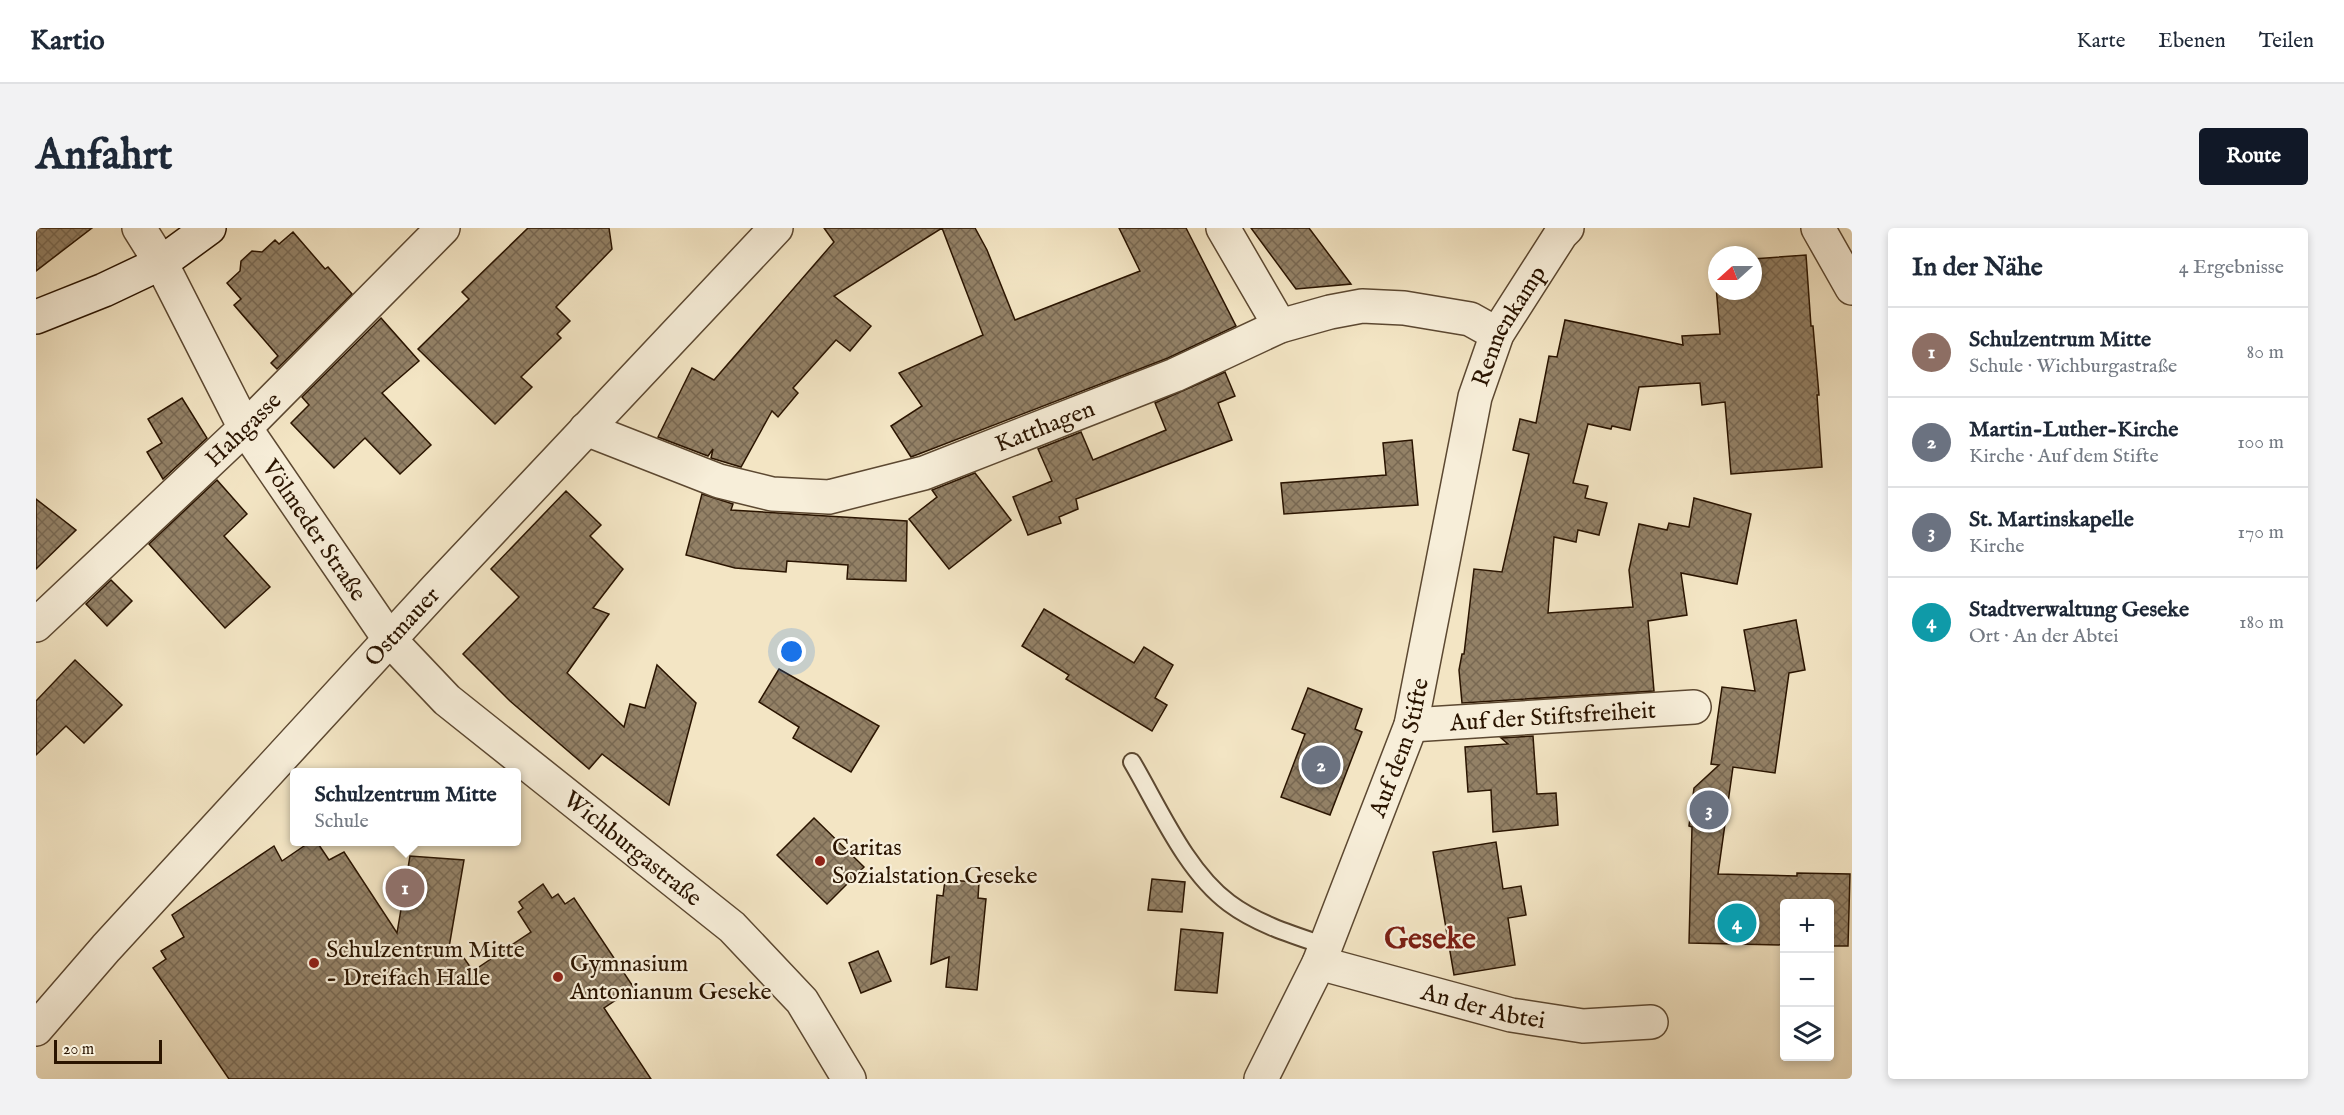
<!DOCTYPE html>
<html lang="de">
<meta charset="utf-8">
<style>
:root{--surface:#fff;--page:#f2f2f3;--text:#1f2937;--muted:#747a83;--line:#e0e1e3;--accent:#111827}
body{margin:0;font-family:"IM FELL English",serif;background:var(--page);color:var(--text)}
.controls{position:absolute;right:18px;bottom:18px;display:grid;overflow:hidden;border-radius:6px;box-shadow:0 3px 9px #0003}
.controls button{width:54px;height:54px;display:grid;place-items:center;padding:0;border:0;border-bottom:2px solid var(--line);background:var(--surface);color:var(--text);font:30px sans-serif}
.compass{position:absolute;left:1672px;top:18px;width:54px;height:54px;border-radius:50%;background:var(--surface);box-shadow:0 3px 9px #0003;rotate:249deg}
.scale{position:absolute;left:18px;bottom:15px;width:108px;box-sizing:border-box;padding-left:6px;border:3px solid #2a1400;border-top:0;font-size:16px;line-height:21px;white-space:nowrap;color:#2a1400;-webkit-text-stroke:4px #f7eed9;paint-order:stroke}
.you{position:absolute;left:756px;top:424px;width:21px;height:21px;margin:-15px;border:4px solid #fff;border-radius:50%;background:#1a73e8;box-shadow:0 0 0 9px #1a73e833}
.badge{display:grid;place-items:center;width:39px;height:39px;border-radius:50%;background:var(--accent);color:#fff;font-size:20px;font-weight:700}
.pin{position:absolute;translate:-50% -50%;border:3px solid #fff;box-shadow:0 2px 6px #0006}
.popup{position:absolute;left:254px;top:540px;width:231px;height:78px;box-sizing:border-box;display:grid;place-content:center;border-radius:6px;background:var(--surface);filter:drop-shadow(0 2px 4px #0005);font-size:20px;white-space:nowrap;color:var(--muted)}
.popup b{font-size:22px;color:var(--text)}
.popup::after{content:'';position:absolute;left:50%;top:100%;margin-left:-12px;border:12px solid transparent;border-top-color:var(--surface)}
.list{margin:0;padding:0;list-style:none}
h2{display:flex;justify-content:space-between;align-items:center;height:78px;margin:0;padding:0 24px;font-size:26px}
h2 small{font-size:20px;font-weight:400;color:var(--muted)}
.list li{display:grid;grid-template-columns:39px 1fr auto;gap:18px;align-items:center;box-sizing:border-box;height:90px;padding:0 24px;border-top:2px solid var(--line)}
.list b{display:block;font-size:22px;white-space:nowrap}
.list p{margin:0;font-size:20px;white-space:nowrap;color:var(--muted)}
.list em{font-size:20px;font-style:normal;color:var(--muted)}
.icon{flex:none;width:33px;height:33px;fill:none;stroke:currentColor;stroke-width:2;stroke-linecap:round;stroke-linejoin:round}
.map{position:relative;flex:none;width:1816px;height:851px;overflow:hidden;border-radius:6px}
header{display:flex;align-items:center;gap:36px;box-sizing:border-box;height:84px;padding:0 30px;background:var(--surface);border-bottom:2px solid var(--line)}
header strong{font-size:28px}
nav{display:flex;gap:33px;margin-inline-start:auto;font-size:21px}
.intro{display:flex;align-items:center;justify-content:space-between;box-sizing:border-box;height:144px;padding:0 36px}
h1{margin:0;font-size:42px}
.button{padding:15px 27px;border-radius:6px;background:var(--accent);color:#fff;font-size:21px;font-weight:700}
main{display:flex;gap:36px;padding:0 36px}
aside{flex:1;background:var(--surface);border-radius:6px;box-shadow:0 3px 9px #0003}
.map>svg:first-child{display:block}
.building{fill:url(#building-cross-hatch);stroke:#2a1400;stroke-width:1.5}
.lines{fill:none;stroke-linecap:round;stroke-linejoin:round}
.lane-casing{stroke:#5c4831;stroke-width:20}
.street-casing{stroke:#5c4831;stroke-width:36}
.secondary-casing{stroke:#2a1400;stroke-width:36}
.lane{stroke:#f7eed9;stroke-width:16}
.street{stroke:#f7eed9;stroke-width:33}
.secondary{stroke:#f7eed9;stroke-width:33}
.poi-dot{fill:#8f2418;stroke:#f7eed9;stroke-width:2}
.labels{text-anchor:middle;stroke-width:4.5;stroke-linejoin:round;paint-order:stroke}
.street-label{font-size:24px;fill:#2a1400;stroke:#f7eed9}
.poi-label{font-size:24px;fill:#2a1400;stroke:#f7eed9;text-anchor:start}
.district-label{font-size:30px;font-weight:bold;fill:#7a1f14;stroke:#f7eed9}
</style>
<header>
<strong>Kartio</strong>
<nav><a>Karte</a><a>Ebenen</a><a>Teilen</a></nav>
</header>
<div class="intro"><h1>Anfahrt</h1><a class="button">Route</a></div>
<main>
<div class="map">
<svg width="1816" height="851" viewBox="0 0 1816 851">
<defs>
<pattern id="building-cross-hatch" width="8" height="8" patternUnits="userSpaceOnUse" patternTransform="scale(1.5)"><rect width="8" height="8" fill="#938166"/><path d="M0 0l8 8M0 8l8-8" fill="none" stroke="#786852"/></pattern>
</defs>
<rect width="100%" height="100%" fill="#f3e5c4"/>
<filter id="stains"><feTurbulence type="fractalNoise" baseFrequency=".00333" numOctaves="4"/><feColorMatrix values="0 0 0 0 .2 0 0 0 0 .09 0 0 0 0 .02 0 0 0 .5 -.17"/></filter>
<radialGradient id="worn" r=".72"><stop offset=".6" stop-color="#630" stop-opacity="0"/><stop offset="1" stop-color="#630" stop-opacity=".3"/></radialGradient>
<g class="building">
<polygon points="0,0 56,0 0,43"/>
<polygon points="492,0 573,0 576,21 520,79 534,93 521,106 525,110 485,149 496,159 459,196 382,121 433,71 426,64"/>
<polygon points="788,0 939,0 951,22 979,92 1104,43 1083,0 1150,0 1200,98 1132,130 875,229 855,198 886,178 863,145 947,107 906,0 798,68 835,98 814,123 800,112 757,160 762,165 742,189 736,183 705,239 675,230 677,221 672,228 622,209 656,140 678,152 798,14"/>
<polygon points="1215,0 1273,0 1315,56 1260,61"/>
<polygon points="257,4 289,41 292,39 316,66 241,141 235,135 242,128 198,77 205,71 191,55 204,43 205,33 216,23 226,24 239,12 243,16"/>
<polygon points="1770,27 1775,98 1777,98 1783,167 1781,167 1786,239 1695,246 1689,174 1666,177 1664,155 1603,159 1594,202 1576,198 1575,201 1552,196 1537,255 1552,258 1549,270 1571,275 1563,307 1542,302 1540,314 1518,309 1512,385 1597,379 1593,342 1603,296 1631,302 1633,295 1653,299 1658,270 1715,286 1701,356 1645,345 1651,387 1612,393 1618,463 1426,475 1423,442 1426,426 1428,426 1438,341 1466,344 1493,226 1477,222 1484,191 1500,195 1513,128 1521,129 1529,92 1647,117 1646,108 1684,106 1678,34 1681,34 1681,63 1717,63 1717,31"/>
<polygon points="345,90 383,133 346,165 395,217 364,246 329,210 298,240 255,195 273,177 266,169"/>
<polygon points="1189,144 1199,168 1182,175 1196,212 1040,271 1042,281 1023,289 1025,295 992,307 977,269 1016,253 1002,221 1045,204 1057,232 1130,202 1119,175"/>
<polygon points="146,170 171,210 127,251 111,224 126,215 112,191"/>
<polygon points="1376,212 1382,277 1248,286 1245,255 1350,247 1347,215"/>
<polygon points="939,245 975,292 913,341 873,291 901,269 896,262"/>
<polygon points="181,252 211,286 188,308 234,359 189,400 113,316"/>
<polygon points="530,263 565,297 554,308 587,341 557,380 573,386 531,445 588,499 594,476 609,480 621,437 660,475 633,577 566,526 553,541 474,473 427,426 483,369 455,341"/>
<polygon points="666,266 697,276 695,282 871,293 870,353 811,351 812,337 751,333 750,344 699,340 650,327"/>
<polygon points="0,271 40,302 0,341"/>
<polygon points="75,352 96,373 71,398 50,376"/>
<polygon points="1008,381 1098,435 1108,419 1137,437 1119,470 1131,477 1116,503 1030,451 1033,447 986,418"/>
<polygon points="1760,392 1769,442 1753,445 1739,545 1697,539 1682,646 1761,648 1761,645 1814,646 1812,718 1794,718 1794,675 1749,675 1749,717 1653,715 1656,599 1653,598 1658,560 1683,537 1675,536 1686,459 1719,463 1708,402"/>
<polygon points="39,432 86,477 48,515 30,498 0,527 0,473"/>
<polygon points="743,441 843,498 815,544 757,510 763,499 723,474"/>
<polygon points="1272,460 1326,481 1319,501 1326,504 1294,587 1245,569 1269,506 1256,501"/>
<polygon points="1497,508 1501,566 1520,565 1522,597 1457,604 1455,562 1432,564 1429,519 1472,516 1465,510"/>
<polygon points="778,590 828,639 791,676 741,627"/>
<polygon points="274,614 281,614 293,632 308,624 361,705 374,628 428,632 411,731 423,723 437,743 495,704 482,684 487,680 483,674 507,656 516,670 522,666 529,676 538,670 598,760 568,780 615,851 193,851 117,740 130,731 125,723 148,709 136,687 238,618 246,633"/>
<polygon points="1460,614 1467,661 1485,658 1490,687 1472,690 1479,737 1418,747 1397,624"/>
<polygon points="1116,651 1149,654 1146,684 1112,682"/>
<polygon points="909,652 943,654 942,670 950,671 941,762 910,759 913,729 895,736 901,667 907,668"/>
<polygon points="1145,701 1187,705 1181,765 1139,762"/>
<polygon points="842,723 855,753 825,765 813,735"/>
</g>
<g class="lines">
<g class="lane-casing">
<path id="lane" d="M1096,534c27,46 54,109 97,141 28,21 64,32 97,43"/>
</g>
<g class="street-casing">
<g id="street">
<path id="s1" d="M103,0l22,35 84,165 145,212 57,60 285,227 70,74 47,78"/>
<polyline points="1187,0 1244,98"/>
<polyline points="1782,0 1816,60"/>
<path id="s2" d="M550,201l133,52 53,13 57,3 95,-24 251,-98 105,-49 50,-14 32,-6 42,2 66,11 27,15"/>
<path id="s3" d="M0,397l209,-197 198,-200"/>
<path id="s4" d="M1375,497l283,-18"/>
<path id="s5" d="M1283,735l192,52 72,11 68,-4"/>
<path id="s6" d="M0,801l70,-81 330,-359 340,-361"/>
<path id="s7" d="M1225,851l58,-116 92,-238 64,-328 22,-63 64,-100 6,-6"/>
</g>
</g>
<g class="secondary-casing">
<polyline id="secondary" points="0,89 68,62 125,35 173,0"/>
</g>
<use href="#lane" class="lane"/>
<use href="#street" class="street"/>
<use href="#secondary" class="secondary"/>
</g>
<g class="poi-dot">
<circle cx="784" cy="633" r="6"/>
<circle cx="278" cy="735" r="6"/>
<circle cx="522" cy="749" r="6"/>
</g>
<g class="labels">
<g class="street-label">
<text dy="8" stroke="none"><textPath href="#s7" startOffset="798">Rennenkamp</textPath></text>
<text dy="8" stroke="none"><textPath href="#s2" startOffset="482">Katthagen</textPath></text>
<text dy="8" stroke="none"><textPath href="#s3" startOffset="285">Hahgasse</textPath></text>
<text dy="8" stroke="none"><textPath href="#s1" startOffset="350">Völmeder Straße</textPath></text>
<text dy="8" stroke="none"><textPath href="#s6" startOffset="544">Ostmauer</textPath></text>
<text dy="8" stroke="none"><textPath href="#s4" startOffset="142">Auf der Stiftsfreiheit</textPath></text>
<text dy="8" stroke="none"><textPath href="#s7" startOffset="360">Auf dem Stifte</textPath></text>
<text dy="8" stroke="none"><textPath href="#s1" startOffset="804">Wichburgastraße</textPath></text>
<text dy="8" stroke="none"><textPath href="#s5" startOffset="170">An der Abtei</textPath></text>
</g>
<g class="poi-label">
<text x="796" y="627">Caritas<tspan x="796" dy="28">Sozialstation Geseke</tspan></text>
<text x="290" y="729">Schulzentrum Mitte<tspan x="290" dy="28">- Dreifach Halle</tspan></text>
<text x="534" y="743">Gymnasium<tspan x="534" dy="28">Antonianum Geseke</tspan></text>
</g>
<g class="district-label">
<text x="1394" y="720">Geseke</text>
</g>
</g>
<rect width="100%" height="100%" filter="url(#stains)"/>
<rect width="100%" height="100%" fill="url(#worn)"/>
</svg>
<div class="controls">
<button>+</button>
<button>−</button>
<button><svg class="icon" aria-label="layers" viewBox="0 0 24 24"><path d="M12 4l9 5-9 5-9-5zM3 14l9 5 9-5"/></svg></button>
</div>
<svg class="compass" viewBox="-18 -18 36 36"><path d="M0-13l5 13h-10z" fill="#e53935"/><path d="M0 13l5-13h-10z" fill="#747a83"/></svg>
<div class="scale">20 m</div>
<div class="you"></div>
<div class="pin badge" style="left:369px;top:660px;background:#8d6e63">1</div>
<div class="popup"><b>Schulzentrum Mitte</b>Schule</div>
<div class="pin badge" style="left:1285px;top:537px;background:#6b7280">2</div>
<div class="pin badge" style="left:1673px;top:582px;background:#6b7280">3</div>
<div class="pin badge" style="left:1701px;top:695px;background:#0f9aa8">4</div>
</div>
<aside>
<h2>In der Nähe<small>4 Ergebnisse</small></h2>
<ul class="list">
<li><span class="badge" style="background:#8d6e63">1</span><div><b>Schulzentrum Mitte</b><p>Schule · Wichburgastraße</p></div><em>80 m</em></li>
<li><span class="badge" style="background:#6b7280">2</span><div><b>Martin-Luther-Kirche</b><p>Kirche · Auf dem Stifte</p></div><em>100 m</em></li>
<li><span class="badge" style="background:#6b7280">3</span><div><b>St. Martinskapelle</b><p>Kirche</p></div><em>170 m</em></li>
<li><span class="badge" style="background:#0f9aa8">4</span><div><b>Stadtverwaltung Geseke</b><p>Ort · An der Abtei</p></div><em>180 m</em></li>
</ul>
</aside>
</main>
